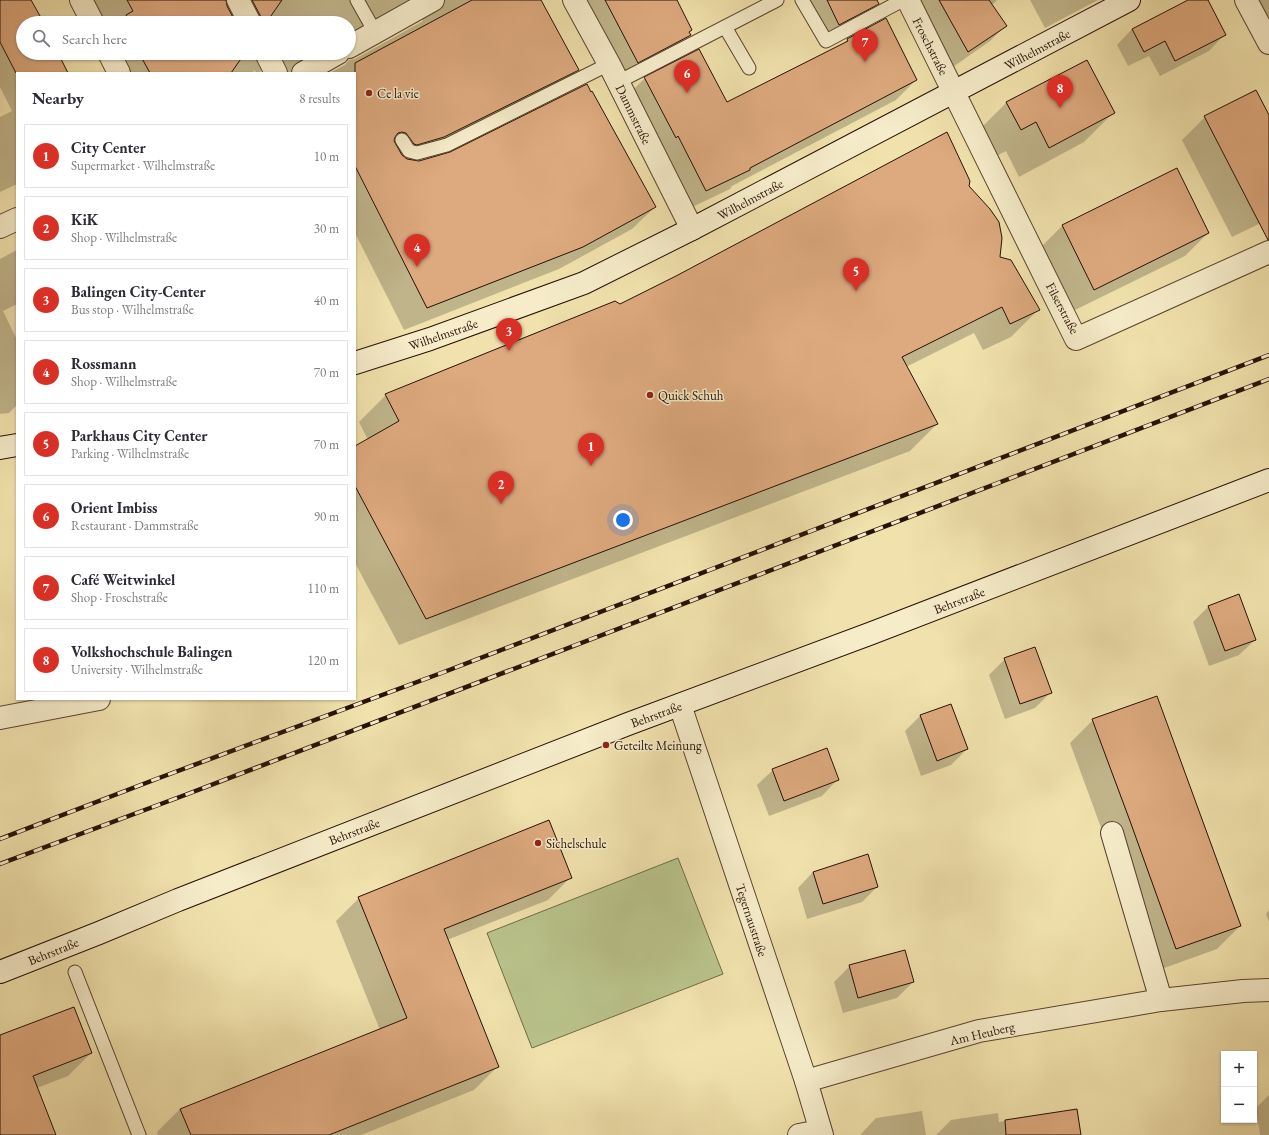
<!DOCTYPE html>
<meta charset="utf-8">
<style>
:root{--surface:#fff;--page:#f2f2f3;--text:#2b2b33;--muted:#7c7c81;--line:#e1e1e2;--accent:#d93025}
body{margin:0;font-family:"EB Garamond",serif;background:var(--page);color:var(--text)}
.controls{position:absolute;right:12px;bottom:12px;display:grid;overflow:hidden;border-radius:0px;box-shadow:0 1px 3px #0004}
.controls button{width:36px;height:36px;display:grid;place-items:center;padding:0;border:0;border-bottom:1px solid var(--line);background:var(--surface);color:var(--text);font:20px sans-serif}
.you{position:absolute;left:623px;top:520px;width:14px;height:14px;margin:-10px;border:3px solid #fff;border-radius:50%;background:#1a73e8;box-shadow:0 0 0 6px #1a73e833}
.badge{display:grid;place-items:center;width:26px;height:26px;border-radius:50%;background:var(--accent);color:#fff;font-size:13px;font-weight:700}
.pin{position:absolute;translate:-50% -33px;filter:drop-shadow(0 1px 2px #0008)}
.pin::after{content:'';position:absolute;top:21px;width:14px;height:12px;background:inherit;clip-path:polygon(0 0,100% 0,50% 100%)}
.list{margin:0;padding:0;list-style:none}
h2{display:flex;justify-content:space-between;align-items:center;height:52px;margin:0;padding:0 16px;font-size:17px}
h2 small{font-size:13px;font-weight:400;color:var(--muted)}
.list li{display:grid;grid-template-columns:26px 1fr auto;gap:12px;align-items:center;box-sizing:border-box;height:64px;margin:0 8px 8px;padding:0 8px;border:1px solid var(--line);border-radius:0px}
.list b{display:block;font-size:15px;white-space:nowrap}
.list p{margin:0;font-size:13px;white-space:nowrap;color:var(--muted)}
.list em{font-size:13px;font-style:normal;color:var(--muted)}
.icon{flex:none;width:22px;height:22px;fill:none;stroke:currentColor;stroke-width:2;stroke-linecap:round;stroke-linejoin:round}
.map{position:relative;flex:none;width:1269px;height:1135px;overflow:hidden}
.search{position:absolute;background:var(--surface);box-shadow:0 1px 3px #0004;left:16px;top:16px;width:340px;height:44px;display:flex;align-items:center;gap:10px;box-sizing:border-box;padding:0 14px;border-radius:22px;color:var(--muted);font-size:15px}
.panel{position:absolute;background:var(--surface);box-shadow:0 1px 3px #0004;left:16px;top:72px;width:340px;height:628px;border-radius:0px}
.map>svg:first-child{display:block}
.green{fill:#b9c38b;stroke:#706a48}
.shadow{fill:#0003}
.building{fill:#dda97f;stroke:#271005}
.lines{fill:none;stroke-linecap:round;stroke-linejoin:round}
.lane-casing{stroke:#5a442f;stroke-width:15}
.street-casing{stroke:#5a442f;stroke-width:24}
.secondary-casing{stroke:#271005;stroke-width:24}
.lane{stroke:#f6ecca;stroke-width:13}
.street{stroke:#f6ecca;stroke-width:22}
.secondary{stroke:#f6ecca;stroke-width:22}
.rail-casing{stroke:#271005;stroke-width:4.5}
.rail{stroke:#f6ecca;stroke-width:3;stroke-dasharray:9;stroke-linecap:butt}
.poi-dot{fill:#8f2418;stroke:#f6ecca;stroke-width:1.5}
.labels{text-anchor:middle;stroke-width:3;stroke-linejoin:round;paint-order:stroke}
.street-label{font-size:13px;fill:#271005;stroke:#f6ecca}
.poi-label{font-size:13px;fill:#271005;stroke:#f6ecca;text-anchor:start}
</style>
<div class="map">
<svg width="1269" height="1135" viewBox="0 0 1269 1135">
<rect width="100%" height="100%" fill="#f1e2ad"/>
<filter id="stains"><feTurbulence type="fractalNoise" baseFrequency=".005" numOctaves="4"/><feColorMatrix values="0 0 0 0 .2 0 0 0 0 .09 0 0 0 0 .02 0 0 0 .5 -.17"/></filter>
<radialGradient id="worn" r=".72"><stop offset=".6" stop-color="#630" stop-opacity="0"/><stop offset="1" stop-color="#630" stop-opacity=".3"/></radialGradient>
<polygon class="green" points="678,858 723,974 532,1048 487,933"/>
<g class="shadow">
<polygon points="0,0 31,0 43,23 23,23 23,53 57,53 67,73 17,73 17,184 0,192 0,117 12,111 0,87"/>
<polygon points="89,0 540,0 578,70 555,92 418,161 419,162 655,207 632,229 559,269 404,330 355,233 355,73 330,73 345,65 349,60 355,59 423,21 422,17 349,37 349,23 93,23"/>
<polygon points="579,0 676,0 690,35 673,52 620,79"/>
<polygon points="801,0 876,0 878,3 861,21 822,41"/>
<polygon points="915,0 997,0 991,6 1005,26 990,41 953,67"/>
<polygon points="1030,0 1098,0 1045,28"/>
<polygon points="1190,0 1207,0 1224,35 1209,51 1160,76 1149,56 1128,66 1117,45 1132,29"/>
<polygon points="1245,0 1269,0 1269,37"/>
<polygon points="847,40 916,80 896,100 732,186 730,189 686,210 625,98 645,78 726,104 841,46"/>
<polygon points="101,53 329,53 293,73 270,73 267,68 257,73 254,70 253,73 110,73"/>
<polygon points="1006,103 1113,113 1084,142 1019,177 1006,151 991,159 977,132"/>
<polygon points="1205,117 1269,117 1269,219 1232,237 1182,140"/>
<polygon points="968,186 999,258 1038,310 1011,337 983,350 974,333 906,367 937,424 910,451 399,645 355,563 355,447 368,440 359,422 386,395 620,305"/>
<polygon points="1063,225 1208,233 1185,256 1071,312 1040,248"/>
<polygon points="17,250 17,304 3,311 17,340 17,405 9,413 0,414 0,259"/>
<polygon points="1208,607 1255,640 1239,655 1209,666 1193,622"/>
<polygon points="1005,659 1051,692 1035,708 1005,719 989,675"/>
<polygon points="951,705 967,749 951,765 921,776 905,731 920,716"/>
<polygon points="1093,720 1240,926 1217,949 1153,972 1107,844 1070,743"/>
<polygon points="773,770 837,780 822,796 769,816 757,785"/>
<polygon points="813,872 877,887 862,902 807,919 798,888"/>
<polygon points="571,877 548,900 447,940 497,1067 474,1090 361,1135 158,1135 157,1132 180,1109 380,1030 336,921 359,898"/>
<polygon points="1269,910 1269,922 1266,914"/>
<polygon points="850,966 913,982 897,998 843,1013 834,982"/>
<polygon points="0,1036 91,1053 68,1076 37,1088 55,1135 0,1135"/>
<polygon points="1269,1095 1269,1135 1260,1135 1256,1108"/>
<polygon points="1076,1110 1080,1135 936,1135 951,1120 998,1113 999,1122"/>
<polygon points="922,1111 926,1135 860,1135 876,1118"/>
</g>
<g class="building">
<polygon points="0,0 31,0 44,23 23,23 23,53 58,53 68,73 16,73 0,42"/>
<polygon points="127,0 226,0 227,6 236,23 123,23 128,20 126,15 133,11"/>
<polygon points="252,0 282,0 266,23 262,23 261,17"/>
<polygon points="472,0 541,0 579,70 444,137 417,145 414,144 406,133 402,132 398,133 395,137 394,141 402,155 407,159 419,161 450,152 587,84 591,92 592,91 656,207 583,247 427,308 355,166 355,63"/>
<polygon points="605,0 677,0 692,30 689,32 691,35 638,63"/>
<polygon points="827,0 877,0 879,4 839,25"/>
<polygon points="939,0 989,0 1007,26 968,52"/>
<polygon points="1188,0 1208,0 1226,35 1175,61 1165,41 1144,52 1132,29"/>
<polygon points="886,18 917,80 750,168 750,170 706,191 678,136 676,138 644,77 699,49 727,102 848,41 847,39"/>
<polygon points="139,53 245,53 231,73 150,73"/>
<polygon points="1087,60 1115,113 1049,148 1036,122 1021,130 1006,102"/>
<polygon points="1256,90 1269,115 1269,240 1268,240 1204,116"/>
<polygon points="947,132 970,181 969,186 990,209 999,222 1002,238 1000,257 1011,260 1040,310 1010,324 1002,307 902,357 938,424 426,619 355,486 355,446 399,421 385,394 615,301 620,304 676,276"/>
<polygon points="1177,168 1209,233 1094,290 1062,225"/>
<polygon points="1239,594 1256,640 1225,651 1208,606"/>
<polygon points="1035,647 1052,693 1020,704 1004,658"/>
<polygon points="1157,696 1241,926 1176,949 1130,821 1092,719"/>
<polygon points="951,704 968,749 937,761 920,715"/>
<polygon points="827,748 839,780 784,801 772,769"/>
<polygon points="549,820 572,878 444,929 499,1067 329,1135 191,1135 180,1109 407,1018 358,897"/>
<polygon points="868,854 878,887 823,904 813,872"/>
<polygon points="905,950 914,982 858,998 849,965"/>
<polygon points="74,1007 92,1053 33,1076 56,1135 0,1135 0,1035"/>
<polygon points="1077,1109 1081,1135 1006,1135 1005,1120"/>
</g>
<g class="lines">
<g class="lane-casing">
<g id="lane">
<polyline points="357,0 375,32"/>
<polyline points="802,0 826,41 903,0"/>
<polyline points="725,27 749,68"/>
<polyline points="618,82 777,0"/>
<polyline points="402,140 409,151 417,153 447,145 609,64"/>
<polyline points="75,972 139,1135"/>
</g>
</g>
<g class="street-casing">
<g id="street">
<polyline points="81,0 93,23"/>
<polyline points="238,0 250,23"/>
<polyline points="574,0 609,64 692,229"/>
<polyline points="908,0 1076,339 1269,252"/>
<polyline points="1246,0 1269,43"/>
<polyline points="349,47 433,0"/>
<polyline points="109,53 119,73"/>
<polyline points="266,53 276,73"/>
<polyline points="303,73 338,53"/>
<polyline points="0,227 17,219"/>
<polyline points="680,705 806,1081 822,1135"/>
<polyline points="0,718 99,699"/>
<polyline points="1112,833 1161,1000"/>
<polyline points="806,1081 979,1031 1161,1000 1243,991 1269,990"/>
<polyline points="799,1135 820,1131"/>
</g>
</g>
<g class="secondary-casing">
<g id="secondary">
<polyline points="355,363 430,339 584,283 692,229 1129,0"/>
<polyline points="0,448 17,445"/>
<polyline points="0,972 99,933 178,900 628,724 872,633 1269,480"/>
</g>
</g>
<use href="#lane" class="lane"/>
<use href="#street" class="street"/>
<use href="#secondary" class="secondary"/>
<g class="rail-casing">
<g id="rail">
<polyline points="0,839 159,778 444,672 1269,355"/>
<polyline points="0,864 185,795 1269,379"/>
</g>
</g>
<use href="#rail" class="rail"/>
</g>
<g class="poi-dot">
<circle cx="369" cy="93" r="4"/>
<circle cx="650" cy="395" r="4"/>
<circle cx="606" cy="745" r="4"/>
<circle cx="538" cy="843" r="4"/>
</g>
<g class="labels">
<g class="street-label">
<text transform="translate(931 46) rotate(63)" y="5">Froschstraße</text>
<text transform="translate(1037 49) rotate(-28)" y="5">Wilhelmstraße</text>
<text transform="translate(634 114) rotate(64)" y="5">Dammstraße</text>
<text transform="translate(750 199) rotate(-28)" y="5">Wilhelmstraße</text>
<text transform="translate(1063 308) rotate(62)" y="5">Filserstraße</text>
<text transform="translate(443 334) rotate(-19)" y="5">Wilhelmstraße</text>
<text transform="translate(959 600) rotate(-21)" y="5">Behrstraße</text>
<text transform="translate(656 714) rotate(-20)" y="5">Behrstraße</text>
<text transform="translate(354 831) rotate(-21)" y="5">Behrstraße</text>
<text transform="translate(752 920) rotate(72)" y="5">Tegernaustraße</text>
<text transform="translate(53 951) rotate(-22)" y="5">Behrstraße</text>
<text transform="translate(982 1033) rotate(-13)" y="5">Am Heuberg</text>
</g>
<g class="poi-label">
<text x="377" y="98">Ce la vie</text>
<text x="658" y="400">Quick Schuh</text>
<text x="614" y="750">Geteilte Meinung</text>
<text x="546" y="848">Sichelschule</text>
</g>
</g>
<rect width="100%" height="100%" filter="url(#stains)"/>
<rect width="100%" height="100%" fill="url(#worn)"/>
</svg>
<div class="controls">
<button>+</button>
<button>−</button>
</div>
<div class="you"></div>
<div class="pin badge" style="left:591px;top:466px">1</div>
<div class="pin badge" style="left:501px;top:504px">2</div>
<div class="pin badge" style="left:509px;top:351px">3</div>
<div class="pin badge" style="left:417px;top:267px">4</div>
<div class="pin badge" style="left:856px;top:291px">5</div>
<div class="pin badge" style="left:687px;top:93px">6</div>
<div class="pin badge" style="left:865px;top:62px">7</div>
<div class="pin badge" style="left:1060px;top:108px">8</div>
<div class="search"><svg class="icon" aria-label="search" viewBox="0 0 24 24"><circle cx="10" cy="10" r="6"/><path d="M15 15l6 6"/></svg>Search here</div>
<section class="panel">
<h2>Nearby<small>8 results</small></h2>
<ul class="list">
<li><span class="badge">1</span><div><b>City Center</b><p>Supermarket · Wilhelmstraße</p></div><em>10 m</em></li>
<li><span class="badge">2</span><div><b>KiK</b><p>Shop · Wilhelmstraße</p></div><em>30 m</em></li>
<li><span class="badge">3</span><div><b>Balingen City-Center</b><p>Bus stop · Wilhelmstraße</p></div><em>40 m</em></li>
<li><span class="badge">4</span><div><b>Rossmann</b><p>Shop · Wilhelmstraße</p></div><em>70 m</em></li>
<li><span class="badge">5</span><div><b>Parkhaus City Center</b><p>Parking · Wilhelmstraße</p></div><em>70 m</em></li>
<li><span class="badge">6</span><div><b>Orient Imbiss</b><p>Restaurant · Dammstraße</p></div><em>90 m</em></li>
<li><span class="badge">7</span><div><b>Café Weitwinkel</b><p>Shop · Froschstraße</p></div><em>110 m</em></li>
<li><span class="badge">8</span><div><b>Volkshochschule Balingen</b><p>University · Wilhelmstraße</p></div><em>120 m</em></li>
</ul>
</section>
</div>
